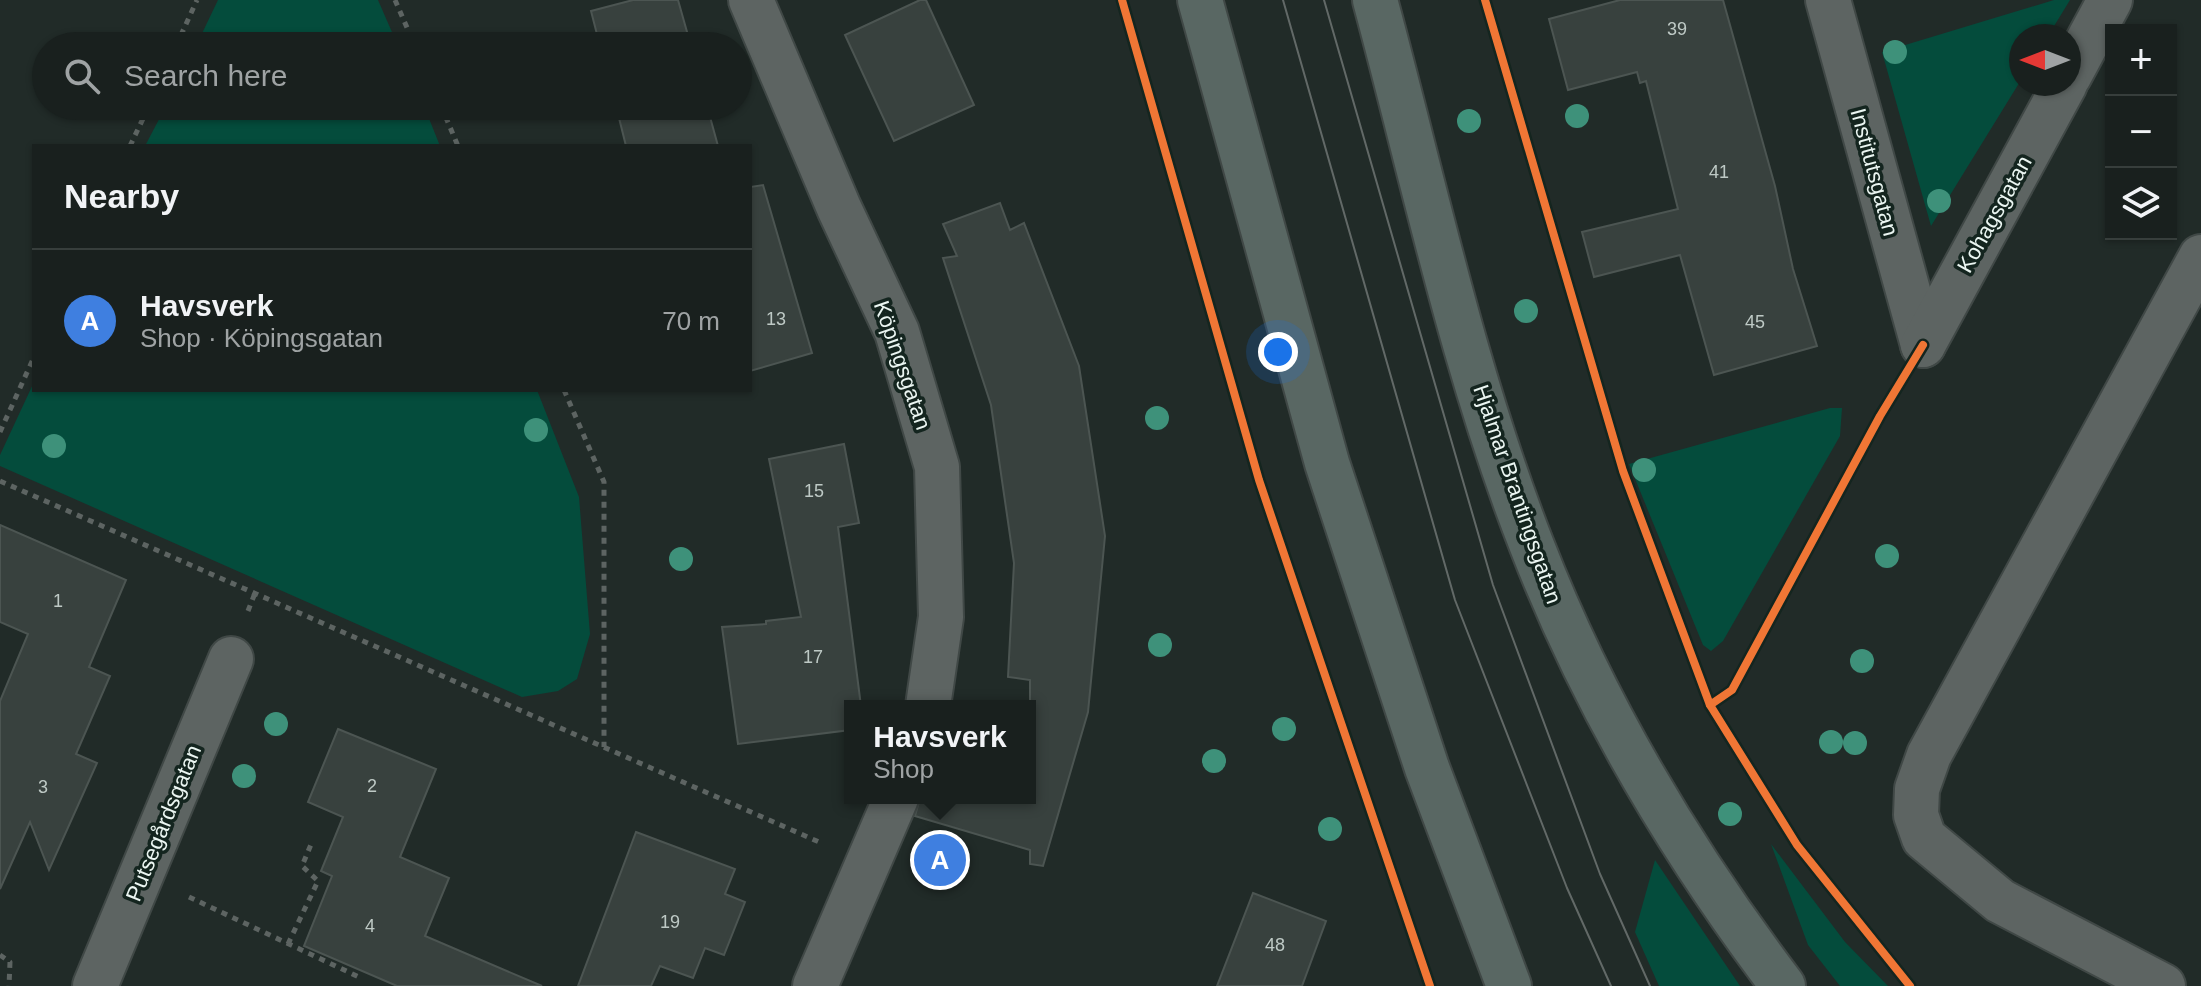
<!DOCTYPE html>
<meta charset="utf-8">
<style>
:root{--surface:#19201e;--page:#222827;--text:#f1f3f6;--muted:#9fa3a4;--line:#373e3c;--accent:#2563eb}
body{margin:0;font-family:Arial,sans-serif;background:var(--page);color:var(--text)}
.controls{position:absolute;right:24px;top:24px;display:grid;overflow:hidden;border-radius:0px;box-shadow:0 2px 6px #0004}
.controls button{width:72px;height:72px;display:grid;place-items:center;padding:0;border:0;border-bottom:2px solid var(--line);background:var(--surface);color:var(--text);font:40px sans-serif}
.compass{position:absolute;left:2009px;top:24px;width:72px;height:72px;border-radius:50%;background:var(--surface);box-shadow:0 2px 6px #0004;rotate:270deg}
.you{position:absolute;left:1278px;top:352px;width:28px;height:28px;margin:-20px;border:6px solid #fff;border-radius:50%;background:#1a73e8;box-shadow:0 0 0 12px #1a73e833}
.badge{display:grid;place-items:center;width:52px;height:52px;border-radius:50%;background:var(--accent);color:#fff;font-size:26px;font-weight:700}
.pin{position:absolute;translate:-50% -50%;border:4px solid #fff;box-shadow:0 2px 8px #0006}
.popup{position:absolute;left:844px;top:700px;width:192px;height:104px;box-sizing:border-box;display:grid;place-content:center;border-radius:0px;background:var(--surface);filter:drop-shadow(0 2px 6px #0005);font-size:26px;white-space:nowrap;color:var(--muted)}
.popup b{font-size:30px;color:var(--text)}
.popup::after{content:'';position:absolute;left:50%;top:100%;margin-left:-16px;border:16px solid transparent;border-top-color:var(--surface)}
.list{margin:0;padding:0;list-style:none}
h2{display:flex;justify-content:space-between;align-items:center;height:104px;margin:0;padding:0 32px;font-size:34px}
h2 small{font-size:26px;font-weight:400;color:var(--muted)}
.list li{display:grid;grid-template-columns:52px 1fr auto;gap:24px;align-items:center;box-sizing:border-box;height:144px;padding:0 32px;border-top:2px solid var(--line)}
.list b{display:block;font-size:30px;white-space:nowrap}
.list p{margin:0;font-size:26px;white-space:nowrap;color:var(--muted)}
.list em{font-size:26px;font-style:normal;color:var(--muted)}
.icon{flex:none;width:44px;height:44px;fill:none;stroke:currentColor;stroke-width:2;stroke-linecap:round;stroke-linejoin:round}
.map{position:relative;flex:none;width:2201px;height:986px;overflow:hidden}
.search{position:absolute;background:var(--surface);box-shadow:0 2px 6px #0004;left:32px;top:32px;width:720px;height:88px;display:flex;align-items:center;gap:20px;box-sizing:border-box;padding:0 28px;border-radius:44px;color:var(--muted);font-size:30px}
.panel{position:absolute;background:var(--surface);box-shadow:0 2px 6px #0004;left:32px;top:144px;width:720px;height:248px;border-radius:0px}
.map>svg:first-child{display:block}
.green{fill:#044c3c}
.building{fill:#38413e;stroke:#4c5552;stroke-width:2}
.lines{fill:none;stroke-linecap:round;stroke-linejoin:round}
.minor-casing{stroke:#404846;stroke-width:48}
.major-casing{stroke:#404846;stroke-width:48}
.path{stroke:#5d6462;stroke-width:5;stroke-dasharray:6 6;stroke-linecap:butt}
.minor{stroke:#5d6462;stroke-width:44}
.major{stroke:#596763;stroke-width:44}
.tram{stroke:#626967;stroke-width:2}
.cycleway-casing{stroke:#14251f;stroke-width:13}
.cycleway{stroke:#f07635;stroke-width:8}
.tree{fill:#3e917a}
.labels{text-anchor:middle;stroke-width:7;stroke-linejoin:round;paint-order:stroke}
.number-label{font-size:18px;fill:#bec9c5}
.street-label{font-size:22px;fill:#ebf6f2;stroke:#14251f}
</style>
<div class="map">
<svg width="2201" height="986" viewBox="0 0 2201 986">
<rect width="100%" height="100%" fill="#212b28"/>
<g class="green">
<polygon points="218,0 378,0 398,46 196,46"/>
<polygon points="2054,0 2070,0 2048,36 2021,36 2021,80 1931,226 1882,52"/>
<polygon points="166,106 424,106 440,146 145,146"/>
<polygon points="34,382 34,390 537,390 579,497 590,634 577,679 558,691 522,697 0,466 0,455"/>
<polygon points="1830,408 1842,408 1840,436 1723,641 1711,651 1703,645 1629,464"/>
<polygon points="1771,844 1845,942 1888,986 1840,986 1808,945"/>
<polygon points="1655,860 1740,986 1659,986 1635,932"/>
</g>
<g class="building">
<polygon points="633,0 678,0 691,46 600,46 591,11"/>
<polygon points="920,0 926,0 974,105 894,141 845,35"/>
<polygon points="1620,0 1723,0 1775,186 1793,269 1817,346 1714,375 1680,255 1594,277 1582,232 1678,209 1646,81 1640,83 1637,72 1568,90 1549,19"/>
<polygon points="616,106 707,106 718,146 626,146"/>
<polygon points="763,185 812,353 750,371 750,187"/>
<polygon points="1000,203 1010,230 1024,223 1079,366 1105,536 1088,712 1043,866 1030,864 1030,850 915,816 920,798 1030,798 1030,680 1008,677 1014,563 991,405 943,258 957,256 943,224"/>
<polygon points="844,444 859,523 838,527 861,706 850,706 850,730 738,744 722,627 766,624 766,621 801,617 769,459"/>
<polygon points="0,525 126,580 89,667 110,676 76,754 97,763 49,870 30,822 0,889 0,701 28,634 0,622"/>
<polygon points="338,729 436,769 400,857 449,878 425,936 542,986 397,986 304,946 332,876 321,871 343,817 308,802"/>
<polygon points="636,832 735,869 725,894 745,902 724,955 705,948 693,978 660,966 651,986 578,986"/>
<polygon points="1253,893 1326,921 1302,986 1217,986"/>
</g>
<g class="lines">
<g class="minor-casing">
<g id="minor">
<polyline points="751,0 839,208 897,332 937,467 941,617 928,706"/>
<polyline points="1828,0 1923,345"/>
<polyline points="2069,76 2110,0"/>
<polyline points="1923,345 2065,84"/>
<polyline points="95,986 231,659"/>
<polyline points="815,986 896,798"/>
<polyline points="2163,986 2000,901 1924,838 1916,815 1917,789 1929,755 2201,257"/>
</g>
</g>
<g class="major-casing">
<g id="major">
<polyline points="1200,0 1327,463 1427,768 1509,986"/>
<path d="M1375,0c49,182 88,370 157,546 62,160 148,304 251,440"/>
</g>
</g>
<g class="path">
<polyline points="395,0 415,46"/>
<polyline points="176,46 197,0"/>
<polyline points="441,106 458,146"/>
<polyline points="130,146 149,106"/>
<polyline points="564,390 604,482 604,747"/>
<polyline points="0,432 34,357"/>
<polyline points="0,481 819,842"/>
<polyline points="248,611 255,593"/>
<polyline points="189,897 359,977"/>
<polyline points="288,944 318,881 302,866 312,842"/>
<polyline points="0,955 10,962 9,986"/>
</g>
<use href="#minor" class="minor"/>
<use href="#major" class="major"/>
<g class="tram">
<polyline points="1283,0 1455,600 1567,888 1611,986"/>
<polyline points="1324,0 1493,585 1600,874 1650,986"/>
</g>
<g class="cycleway-casing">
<g id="cycleway">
<polyline points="1122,0 1259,480 1430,986"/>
<polyline points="1485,0 1623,471 1710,705 1797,845 1910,986"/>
<polyline points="1710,705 1732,690 1880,416 1923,345"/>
</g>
</g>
<use href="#cycleway" class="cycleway"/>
</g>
<g class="tree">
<circle cx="1895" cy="52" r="12"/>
<circle cx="1577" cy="116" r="12"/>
<circle cx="1469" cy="121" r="12"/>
<circle cx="1939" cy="201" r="12"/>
<circle cx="1526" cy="311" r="12"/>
<circle cx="1157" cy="418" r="12"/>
<circle cx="536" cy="430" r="12"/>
<circle cx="54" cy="446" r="12"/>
<circle cx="1644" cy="470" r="12"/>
<circle cx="1887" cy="556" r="12"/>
<circle cx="681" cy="559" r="12"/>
<circle cx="1160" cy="645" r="12"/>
<circle cx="1862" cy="661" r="12"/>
<circle cx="276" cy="724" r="12"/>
<circle cx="1284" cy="729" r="12"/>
<circle cx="1831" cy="742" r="12"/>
<circle cx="1855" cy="743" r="12"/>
<circle cx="1214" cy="761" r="12"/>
<circle cx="244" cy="776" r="12"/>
<circle cx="1730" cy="814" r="12"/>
<circle cx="1330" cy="829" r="12"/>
</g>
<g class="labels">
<g class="number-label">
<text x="1677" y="35">39</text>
<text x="1719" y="178">41</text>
<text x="776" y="325">13</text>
<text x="1755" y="328">45</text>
<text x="814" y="497">15</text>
<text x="58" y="607">1</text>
<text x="813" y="663">17</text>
<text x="372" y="792">2</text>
<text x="43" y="793">3</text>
<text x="670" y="928">19</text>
<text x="370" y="932">4</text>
<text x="1275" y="951">48</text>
</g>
<g class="street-label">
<text transform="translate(1875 172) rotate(75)" y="8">Institutsgatan</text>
<text transform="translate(1994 214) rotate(-61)" y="8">Kohagsgatan</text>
<text transform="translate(903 365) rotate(71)" y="8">Köpingsgatan</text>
<text transform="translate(1518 494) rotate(71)" y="8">Hjalmar Brantingsgatan</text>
<text transform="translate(163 823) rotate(-68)" y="8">Putsegårdsgatan</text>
</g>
</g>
</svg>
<div class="controls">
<button>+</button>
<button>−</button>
<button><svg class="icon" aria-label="layers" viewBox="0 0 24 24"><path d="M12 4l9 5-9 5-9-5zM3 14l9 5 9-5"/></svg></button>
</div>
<svg class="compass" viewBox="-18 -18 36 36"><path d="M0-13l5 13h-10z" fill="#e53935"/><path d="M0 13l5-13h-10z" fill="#9fa3a4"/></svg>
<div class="you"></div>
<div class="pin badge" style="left:940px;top:860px;background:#3f7fe0">A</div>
<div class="popup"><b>Havsverk</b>Shop</div>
<div class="search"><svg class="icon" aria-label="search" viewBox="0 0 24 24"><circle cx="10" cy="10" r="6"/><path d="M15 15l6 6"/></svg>Search here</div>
<section class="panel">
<h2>Nearby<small></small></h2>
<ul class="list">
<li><span class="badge" style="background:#3f7fe0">A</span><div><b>Havsverk</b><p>Shop · Köpingsgatan</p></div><em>70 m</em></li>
</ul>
</section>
</div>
